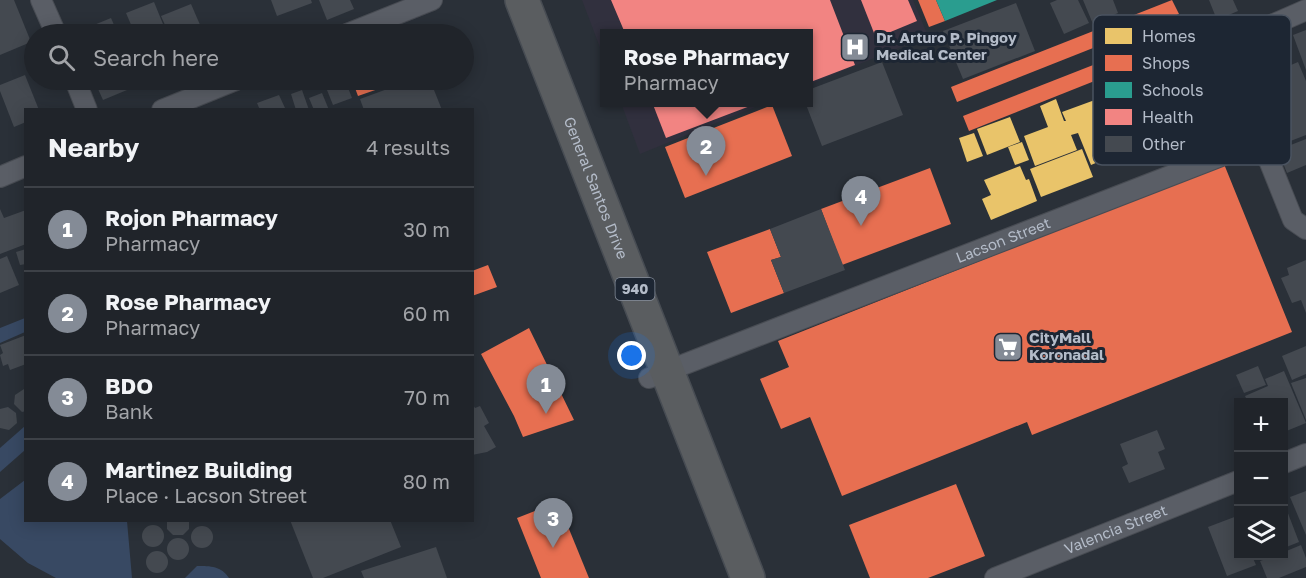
<!DOCTYPE html>
<meta charset="utf-8">
<style>
:root{--surface:#20242a;--page:#282c32;--text:#f1f3f6;--muted:#a2a4a8;--line:#3d4147;--accent:#848b96}
body{margin:0;font-family:"Golos Text",sans-serif;background:var(--page);color:var(--text)}
.controls{position:absolute;right:18px;bottom:18px;display:grid;overflow:hidden;border-radius:0px;box-shadow:0 3px 15px #0003}
.controls button{width:54px;height:54px;display:grid;place-items:center;padding:0;border:0;border-bottom:2px solid var(--line);background:var(--surface);color:var(--text);font:30px sans-serif}
.you{position:absolute;left:632px;top:356px;width:21px;height:21px;margin:-15px;border:4px solid #fff;border-radius:50%;background:#1a73e8;box-shadow:0 0 0 9px #1a73e833}
.badge{display:grid;place-items:center;width:39px;height:39px;border-radius:50%;background:var(--accent);color:#fff;font-size:20px;font-weight:700}
.pin{position:absolute;translate:-50% -50px;filter:drop-shadow(0 2px 3px #0008)}
.pin::after{content:'';position:absolute;top:32px;width:21px;height:18px;background:inherit;clip-path:polygon(0 0,100% 0,50% 100%)}
.popup{position:absolute;left:600px;top:29px;width:213px;height:78px;box-sizing:border-box;display:grid;place-content:center;border-radius:0px;background:var(--surface);filter:drop-shadow(0 2px 4px #0005);font-size:20px;white-space:nowrap;color:var(--muted)}
.popup b{font-size:22px;color:var(--text)}
.popup::after{content:'';position:absolute;left:50%;top:100%;margin-left:-12px;border:12px solid transparent;border-top-color:var(--surface)}
.list{margin:0;padding:0;list-style:none}
h2{display:flex;justify-content:space-between;align-items:center;height:78px;margin:0;padding:0 24px;font-size:26px}
h2 small{font-size:20px;font-weight:400;color:var(--muted)}
.list li{display:grid;grid-template-columns:39px 1fr auto;gap:18px;align-items:center;box-sizing:border-box;height:84px;padding:0 24px;border-top:2px solid var(--line)}
.list b{display:block;font-size:22px;white-space:nowrap}
.list p{margin:0;font-size:20px;white-space:nowrap;color:var(--muted)}
.list em{font-size:20px;font-style:normal;color:var(--muted)}
.icon{flex:none;width:33px;height:33px;fill:none;stroke:currentColor;stroke-width:2;stroke-linecap:round;stroke-linejoin:round}
.map{position:relative;flex:none;width:1306px;height:578px;overflow:hidden}
.search{position:absolute;background:var(--surface);box-shadow:0 3px 15px #0003;left:24px;top:24px;width:450px;height:66px;display:flex;align-items:center;gap:15px;box-sizing:border-box;padding:0 21px;border-radius:33px;color:var(--muted);font-size:22px}
.panel{position:absolute;background:var(--surface);box-shadow:0 3px 15px #0003;left:24px;top:108px;width:450px;height:414px;border-radius:0px}
.map>svg:first-child{display:block}
.medical{fill:#31303e}
.water{fill:#384963}
.homes{fill:#e9c46a}
.shops{fill:#e76f51}
.schools{fill:#2a9d8f}
.health{fill:#f28482}
.building{fill:#444950}
.lines{fill:none;stroke-linecap:round;stroke-linejoin:round}
.street-casing{stroke:#484c53;stroke-width:22}
.highway-casing{stroke:#474c53;stroke-width:36}
.street{stroke:#5a5e66;stroke-width:20}
.highway{stroke:#5a5d60;stroke-width:33}
.labels{text-anchor:middle;stroke-width:6;stroke-linejoin:round;paint-order:stroke}
.shield{fill:#1d2633;stroke:#878f9c;stroke-width:1.5}
.shield-label{font-size:14px;font-weight:bold;fill:#b4bcc9}
.poi-label{font-size:15px;font-weight:bold;fill:#b4bcc9;stroke:#1d2633;text-anchor:start}
.street-label{font-size:15px;fill:#b4bcc9;stroke:#1d2633}
.key{fill:#1d2633;stroke:#4a5360;stroke-width:1.5}
.key-label{font-size:16px;fill:#b4bcc9}
</style>
<div class="map">
<svg width="1306" height="578" viewBox="0 0 1306 578">
<rect width="100%" height="100%" fill="#2a3038"/>
<g class="medical">
<polygon points="582,0 913,0 928,36 808,85 808,33 604,33 604,58"/>
<polygon points="621,103 765,103 640,154"/>
</g>
<g class="water">
<polygon points="25,318 25,332 0,343 0,328"/>
<polygon points="25,426 25,450 0,472 0,448"/>
<polygon points="25,480 26,520 127,521 132,578 56,578 28,563 0,539 0,499"/>
<path d="M197,566c14,0 24,0 32,12h-44z"/>
</g>
<g class="homes">
<polygon points="1196,45 1205,69 1212,66 1221,86 1179,103 1171,83 1173,82 1163,58"/>
<polygon points="1158,59 1165,75 1153,79 1147,63"/>
<polygon points="1225,96 1234,120 1229,127 1222,130 1211,101"/>
<polygon points="1103,97 1108,110 1103,112 1119,153 1091,165 1078,133 1071,135 1077,150 1035,166 1024,136 1048,127 1040,106 1056,99 1064,121 1066,121 1062,112"/>
<polygon points="1189,110 1200,135 1178,143 1168,119"/>
<polygon points="1010,117 1020,142 987,155 977,129"/>
<polygon points="974,133 983,156 967,162 959,138"/>
<polygon points="1022,142 1029,160 1015,165 1008,147"/>
<polygon points="1082,149 1093,177 1041,197 1030,169"/>
<polygon points="1020,166 1026,180 1029,179 1037,201 991,220 982,199 991,195 984,180"/>
</g>
<g class="shops">
<polygon points="918,0 936,0 945,21 929,27"/>
<polygon points="1172,0 1179,14 957,102 951,87"/>
<polygon points="1185,29 1190,43 969,131 963,116"/>
<polygon points="352,80 404,80 358,96"/>
<polygon points="772,105 792,156 685,198 665,147"/>
<polygon points="1224,164 1292,332 1032,435 1027,422 842,496 810,417 781,429 760,379 789,367 778,341"/>
<polygon points="930,168 951,224 842,265 821,209"/>
<polygon points="770,229 781,257 771,260 784,293 731,313 707,252"/>
<polygon points="488,265 497,287 472,296 472,271"/>
<polygon points="529,328 574,420 523,437 514,416 481,354"/>
<polygon points="956,484 985,556 928,578 870,578 849,525"/>
<polygon points="558,502 589,578 541,578 517,518"/>
</g>
<polygon class="schools" points="936,0 997,0 945,21"/>
<g class="health">
<polygon points="611,0 830,0 855,65 808,83 808,33 625,33"/>
<polygon points="861,0 908,0 917,21 876,38"/>
<polygon points="652,102 758,102 758,103 666,138"/>
</g>
<g class="building">
<polygon points="0,0 14,0 31,42 0,55"/>
<polygon points="271,0 311,0 312,3 277,16"/>
<polygon points="319,0 350,0 354,9 327,20"/>
<polygon points="1057,0 1078,0 1089,23 1064,34 1050,3"/>
<polygon points="1083,0 1113,0 1118,13 1093,24"/>
<polygon points="1209,0 1233,0 1238,11 1217,20"/>
<polygon points="154,2 167,34 135,34 126,13"/>
<polygon points="1016,3 1035,51 963,79 943,31"/>
<polygon points="191,4 204,34 169,34 161,16"/>
<polygon points="111,18 118,34 92,34 89,27"/>
<polygon points="1306,30 1306,70 1293,35"/>
<polygon points="882,62 903,115 822,146 805,102 808,102 808,90"/>
<polygon points="1298,62 1306,81 1306,135 1275,147 1255,94 1268,88 1263,77"/>
<polygon points="25,75 39,110 26,110 26,122 14,127 0,91 0,85"/>
<polygon points="94,80 137,80 139,85 103,100"/>
<polygon points="323,80 345,80 352,98 333,105"/>
<polygon points="412,80 430,80 442,110 364,110 360,99"/>
<polygon points="302,90 309,110 296,110 291,94"/>
<polygon points="322,93 329,110 314,110 309,98"/>
<polygon points="279,95 285,108 260,110 257,103"/>
<polygon points="1306,139 1306,165 1287,173 1278,150"/>
<polygon points="0,209 4,218 26,210 26,244 0,254"/>
<polygon points="821,209 845,270 784,293 771,260 781,257 770,229"/>
<polygon points="26,249 26,264 20,265 16,252"/>
<polygon points="7,256 19,285 0,293 0,259"/>
<polygon points="1306,260 1306,313 1301,300 1292,303 1281,278 1289,275 1287,268"/>
<polygon points="26,335 26,364 10,370 8,364 3,366 0,355 3,353 0,345"/>
<polygon points="1306,346 1306,374 1292,380 1282,356"/>
<polygon points="1258,366 1266,385 1244,393 1236,375"/>
<polygon points="1284,371 1306,423 1284,432 1284,402 1248,402 1245,396 1268,386 1265,379"/>
<polygon points="1306,378 1306,420 1291,383"/>
<polygon points="24,389 26,390 26,411 22,412 14,404 15,395"/>
<polygon points="472,403 475,408 480,406 489,423 484,426 496,447 487,452 472,455"/>
<polygon points="8,407 16,413 17,423 9,430 0,428 0,409"/>
<polygon points="1157,430 1165,449 1158,452 1165,469 1129,483 1122,467 1128,464 1120,444"/>
<polygon points="1306,491 1306,535 1290,497"/>
<polygon points="1284,503 1299,542 1284,548"/>
<polygon points="1237,516 1238,556 1252,556 1256,565 1227,576 1208,527"/>
<polygon points="167,520 189,520 189,529 183,535 173,535 167,529"/>
<polygon points="290,520 390,520 401,547 323,578 313,578"/>
<circle cx="153" cy="536" r="11"/>
<circle cx="202" cy="537" r="11"/>
<circle cx="178" cy="549" r="11"/>
<polygon points="1301,545 1306,558 1306,567 1279,578 1267,578 1260,561 1275,556 1284,556 1284,552"/>
<polygon points="436,547 447,578 364,578 361,571"/>
<circle cx="157" cy="562" r="11"/>
</g>
<g class="lines">
<g class="street-casing">
<g id="street">
<polyline points="41,0 56,34"/>
<polyline points="1306,10 1242,38 1233,50 1231,66 1293,220 1306,229"/>
<polyline points="347,34 432,0"/>
<polyline points="75,80 87,110"/>
<polyline points="162,110 236,80"/>
<polyline points="0,177 26,166"/>
<path id="s1" d="M649,378l611,-237"/>
<polyline points="1284,463 1306,454"/>
<path id="s2" d="M995,578l243,-97"/>
</g>
</g>
<g class="highway-casing">
<g id="highway">
<path id="s3" d="M522,0l226,578"/>
</g>
</g>
<use href="#street" class="street"/>
<use href="#highway" class="highway"/>
</g>
<defs>
<g id="hospital-square" transform="scale(1.5)"><rect x="-9" y="-9" width="18" height="18" rx="4" fill="#848b96" stroke="#1d2633"/><path d="M-5-5h3v3.5h4V-5h3V5h-3V1.5h-4V5h-3Z" fill="#fff"/></g>
<g id="supermarket-square" transform="scale(1.5)"><rect x="-9" y="-9" width="18" height="18" rx="4" fill="#848b96" stroke="#1d2633"/><path d="M-6-5.5h2.5l.6 2H6L4.5 2H-2.5L-4.4-4H-6ZM-1.5 3.2a1.3 1.3 0 1 0 .1 0ZM3 3.2a1.3 1.3 0 1 0 .1 0Z" fill="#fff"/></g>
</defs>
<g fill-rule="evenodd">
<use href="#hospital-square" x="855" y="47"/>
<use href="#supermarket-square" x="1008" y="347"/>
</g>
<g class="labels">
<rect class="shield" x="615.5" y="278" width="39" height="22" rx="4.5"/>
<g class="shield-label">
<text x="635" y="294">940</text>
</g>
<g class="poi-label">
<text x="876" y="43">Dr. Arturo P. Pingoy<tspan x="876" dy="17">Medical Center</tspan></text>
<text x="1029" y="343">CityMall<tspan x="1029" dy="17">Koronadal</tspan></text>
</g>
<g class="street-label">
<text dy="5" stroke="none"><textPath href="#s3" startOffset="202">General Santos Drive</textPath></text>
<text dy="5" stroke="none"><textPath href="#s1" startOffset="380">Lacson Street</textPath></text>
<text dy="5" stroke="none"><textPath href="#s2" startOffset="130">Valencia Street</textPath></text>
</g>
</g>
<rect x="1093" y="15" width="198" height="150" rx="9" class="key"/>
<rect x="1105" y="28" width="27" height="16" fill="#e9c46a"/>
<rect x="1105" y="55" width="27" height="16" fill="#e76f51"/>
<rect x="1105" y="82" width="27" height="16" fill="#2a9d8f"/>
<rect x="1105" y="109" width="27" height="16" fill="#f28482"/>
<rect x="1105" y="136" width="27" height="16" fill="#444950"/>
<g class="key-label">
<text x="1142" y="42">Homes</text>
<text x="1142" y="69">Shops</text>
<text x="1142" y="96">Schools</text>
<text x="1142" y="123">Health</text>
<text x="1142" y="150">Other</text>
</g>
</svg>
<div class="controls">
<button>+</button>
<button>−</button>
<button><svg class="icon" aria-label="layers" viewBox="0 0 24 24"><path d="M12 4l9 5-9 5-9-5zM3 14l9 5 9-5"/></svg></button>
</div>
<div class="you"></div>
<div class="pin badge" style="left:546px;top:414px">1</div>
<div class="pin badge" style="left:706px;top:176px">2</div>
<div class="popup"><b>Rose Pharmacy</b>Pharmacy</div>
<div class="pin badge" style="left:553px;top:548px">3</div>
<div class="pin badge" style="left:861px;top:226px">4</div>
<div class="search"><svg class="icon" aria-label="search" viewBox="0 0 24 24"><circle cx="10" cy="10" r="6"/><path d="M15 15l6 6"/></svg>Search here</div>
<section class="panel">
<h2>Nearby<small>4 results</small></h2>
<ul class="list">
<li><span class="badge">1</span><div><b>Rojon Pharmacy</b><p>Pharmacy</p></div><em>30 m</em></li>
<li><span class="badge">2</span><div><b>Rose Pharmacy</b><p>Pharmacy</p></div><em>60 m</em></li>
<li><span class="badge">3</span><div><b>BDO</b><p>Bank</p></div><em>70 m</em></li>
<li><span class="badge">4</span><div><b>Martinez Building</b><p>Place · Lacson Street</p></div><em>80 m</em></li>
</ul>
</section>
</div>
